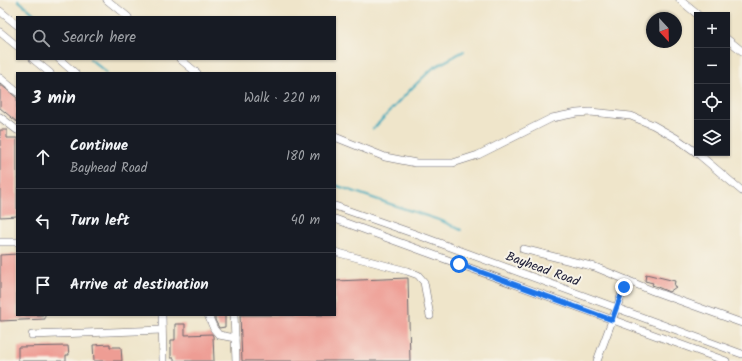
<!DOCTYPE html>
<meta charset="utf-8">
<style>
:root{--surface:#171b24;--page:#20242c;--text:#f1f3f6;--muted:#9ea1a6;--line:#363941}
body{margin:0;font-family:Kalam,sans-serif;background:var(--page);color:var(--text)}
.controls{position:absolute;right:12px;top:12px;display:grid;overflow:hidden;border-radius:0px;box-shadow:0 1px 3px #0004}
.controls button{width:36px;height:36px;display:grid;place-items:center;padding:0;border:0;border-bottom:1px solid var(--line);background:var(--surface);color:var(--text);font:20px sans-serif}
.compass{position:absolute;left:646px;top:12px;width:36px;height:36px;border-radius:50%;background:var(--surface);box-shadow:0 1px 3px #0004;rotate:158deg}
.stop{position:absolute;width:12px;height:12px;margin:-9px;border:3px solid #1a73e8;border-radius:50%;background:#fff}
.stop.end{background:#1a73e8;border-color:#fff;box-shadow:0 1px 4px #0008}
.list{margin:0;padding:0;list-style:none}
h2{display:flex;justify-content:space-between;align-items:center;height:52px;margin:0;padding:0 16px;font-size:17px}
h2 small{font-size:13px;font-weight:400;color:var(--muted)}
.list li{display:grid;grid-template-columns:26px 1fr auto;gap:12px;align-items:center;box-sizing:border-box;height:64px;padding:0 16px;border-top:1px solid var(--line)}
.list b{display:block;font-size:15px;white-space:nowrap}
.list p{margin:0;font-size:13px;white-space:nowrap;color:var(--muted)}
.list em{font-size:13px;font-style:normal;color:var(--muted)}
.icon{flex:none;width:22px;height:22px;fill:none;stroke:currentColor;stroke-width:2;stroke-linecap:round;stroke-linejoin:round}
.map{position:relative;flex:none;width:742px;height:361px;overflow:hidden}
.search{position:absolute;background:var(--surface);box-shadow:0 1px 3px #0004;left:16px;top:16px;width:320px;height:44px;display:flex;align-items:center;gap:10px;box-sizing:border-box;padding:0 14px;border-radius:0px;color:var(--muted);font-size:15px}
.panel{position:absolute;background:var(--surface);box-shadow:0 1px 3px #0004;left:16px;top:72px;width:320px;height:244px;border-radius:0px}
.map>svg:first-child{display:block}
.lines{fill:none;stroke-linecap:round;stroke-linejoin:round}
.stream{stroke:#3da9bc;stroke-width:2}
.building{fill:#ee9d94}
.minor-casing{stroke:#6a666d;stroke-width:8}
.minor{stroke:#fff;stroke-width:7}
.route{stroke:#1a73e8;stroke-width:5}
.labels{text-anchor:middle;stroke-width:4;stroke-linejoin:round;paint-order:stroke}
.street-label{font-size:13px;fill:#22223b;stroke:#f7f3e8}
</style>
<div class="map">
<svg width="742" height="361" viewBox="0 0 742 361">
<rect width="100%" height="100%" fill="#f7f3e8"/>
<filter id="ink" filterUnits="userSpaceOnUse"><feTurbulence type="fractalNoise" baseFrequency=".025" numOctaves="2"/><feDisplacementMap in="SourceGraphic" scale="8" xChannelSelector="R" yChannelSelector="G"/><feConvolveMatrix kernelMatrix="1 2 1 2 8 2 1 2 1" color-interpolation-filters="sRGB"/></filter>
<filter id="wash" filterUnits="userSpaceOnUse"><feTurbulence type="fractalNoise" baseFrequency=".012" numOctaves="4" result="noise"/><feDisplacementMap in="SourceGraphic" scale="16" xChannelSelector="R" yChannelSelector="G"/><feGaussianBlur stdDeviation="0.9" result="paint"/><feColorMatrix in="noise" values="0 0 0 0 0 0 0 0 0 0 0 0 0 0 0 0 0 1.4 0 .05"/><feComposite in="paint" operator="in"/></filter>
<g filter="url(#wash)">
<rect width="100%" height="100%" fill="#efe5ca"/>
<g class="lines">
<g class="stream">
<polyline points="18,0 38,17"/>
<polyline points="90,59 107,73"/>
<polyline points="373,129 412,88 433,68 464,51"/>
<polyline points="335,185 396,206 442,221 461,230"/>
</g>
</g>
<g id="blocks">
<g class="building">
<polygon points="0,84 17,98 17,122 0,108"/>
<polygon points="0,130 7,130 7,138 17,138 17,216 0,217"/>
<polygon points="17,254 17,315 45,315 45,319 0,321 0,255"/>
<polygon points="646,274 675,281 674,286 676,287 669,292 655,286 652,285 653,283 645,281"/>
<polygon points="408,278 410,361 242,361 240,315 335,315 335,281"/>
<polygon points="215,315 225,315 225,327 219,328 215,320"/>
<polygon points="175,324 185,324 185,335 212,334 213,336 214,361 174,361 174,358 171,358 171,340 175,340"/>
<polygon points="110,344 110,347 121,347 122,361 94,361 93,345"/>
<polygon points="68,346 69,355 66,355 66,361 18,361 18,347"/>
</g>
</g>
</g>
<g filter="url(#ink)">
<use href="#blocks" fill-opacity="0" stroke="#6a666d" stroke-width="1"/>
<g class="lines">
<g class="minor-casing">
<g id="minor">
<polyline points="107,0 128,17"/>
<polyline points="680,0 698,15"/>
<polyline points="0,11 17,25"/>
<polyline points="0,32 17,46"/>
<polyline points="727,39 742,51"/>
<polyline points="33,59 50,73"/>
<polyline points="59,59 75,73"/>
<polyline points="180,59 197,73"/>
<polyline points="0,78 17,92"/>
<polyline points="0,117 17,130"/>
<polyline points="335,137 385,157 416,163 453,163 478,155 552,118 577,113 590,112 611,114 631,116 653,125 676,138 697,153 742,191"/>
<polyline points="335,206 415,234 742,354"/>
<polyline points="335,219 726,361"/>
<polyline points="0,242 17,242"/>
<polyline points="523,249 595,267 612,274 653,291 742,323"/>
<polyline points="335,252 407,271 418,275 424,282 430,316"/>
<polyline points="162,315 163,361"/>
<polyline points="208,315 214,329 219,335 235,338"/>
<polyline points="234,315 236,361"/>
<polyline points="32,335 162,330"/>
<polyline points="597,361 627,280"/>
</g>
</g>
<use href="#minor" class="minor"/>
</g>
</g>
<g class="lines" filter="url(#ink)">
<polyline class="route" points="459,264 612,320 624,287"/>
</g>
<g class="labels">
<g class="street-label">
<text transform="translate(543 268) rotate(20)" y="5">Bayhead Road</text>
</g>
</g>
</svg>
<div class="controls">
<button>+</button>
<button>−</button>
<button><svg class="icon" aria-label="locate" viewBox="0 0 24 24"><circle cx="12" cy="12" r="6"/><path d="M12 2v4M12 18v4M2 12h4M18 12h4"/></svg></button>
<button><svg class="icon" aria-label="layers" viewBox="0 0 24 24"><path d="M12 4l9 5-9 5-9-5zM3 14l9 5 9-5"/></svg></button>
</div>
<svg class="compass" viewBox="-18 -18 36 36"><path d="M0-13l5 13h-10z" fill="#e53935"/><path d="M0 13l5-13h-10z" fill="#9ea1a6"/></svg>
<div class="stop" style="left:459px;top:264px"></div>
<div class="stop end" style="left:624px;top:287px"></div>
<div class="search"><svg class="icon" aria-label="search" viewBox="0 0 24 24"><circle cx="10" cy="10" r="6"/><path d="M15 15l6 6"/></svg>Search here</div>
<section class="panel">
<h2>3 min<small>Walk · 220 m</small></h2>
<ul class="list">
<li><svg class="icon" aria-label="ahead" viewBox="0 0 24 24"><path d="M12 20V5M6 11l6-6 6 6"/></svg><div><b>Continue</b><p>Bayhead Road</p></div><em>180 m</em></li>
<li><svg class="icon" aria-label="left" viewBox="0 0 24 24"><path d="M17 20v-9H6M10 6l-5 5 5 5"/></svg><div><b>Turn left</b></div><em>40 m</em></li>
<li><svg class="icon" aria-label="arrive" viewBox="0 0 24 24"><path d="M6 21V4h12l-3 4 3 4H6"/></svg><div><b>Arrive at destination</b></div></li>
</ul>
</section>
</div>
